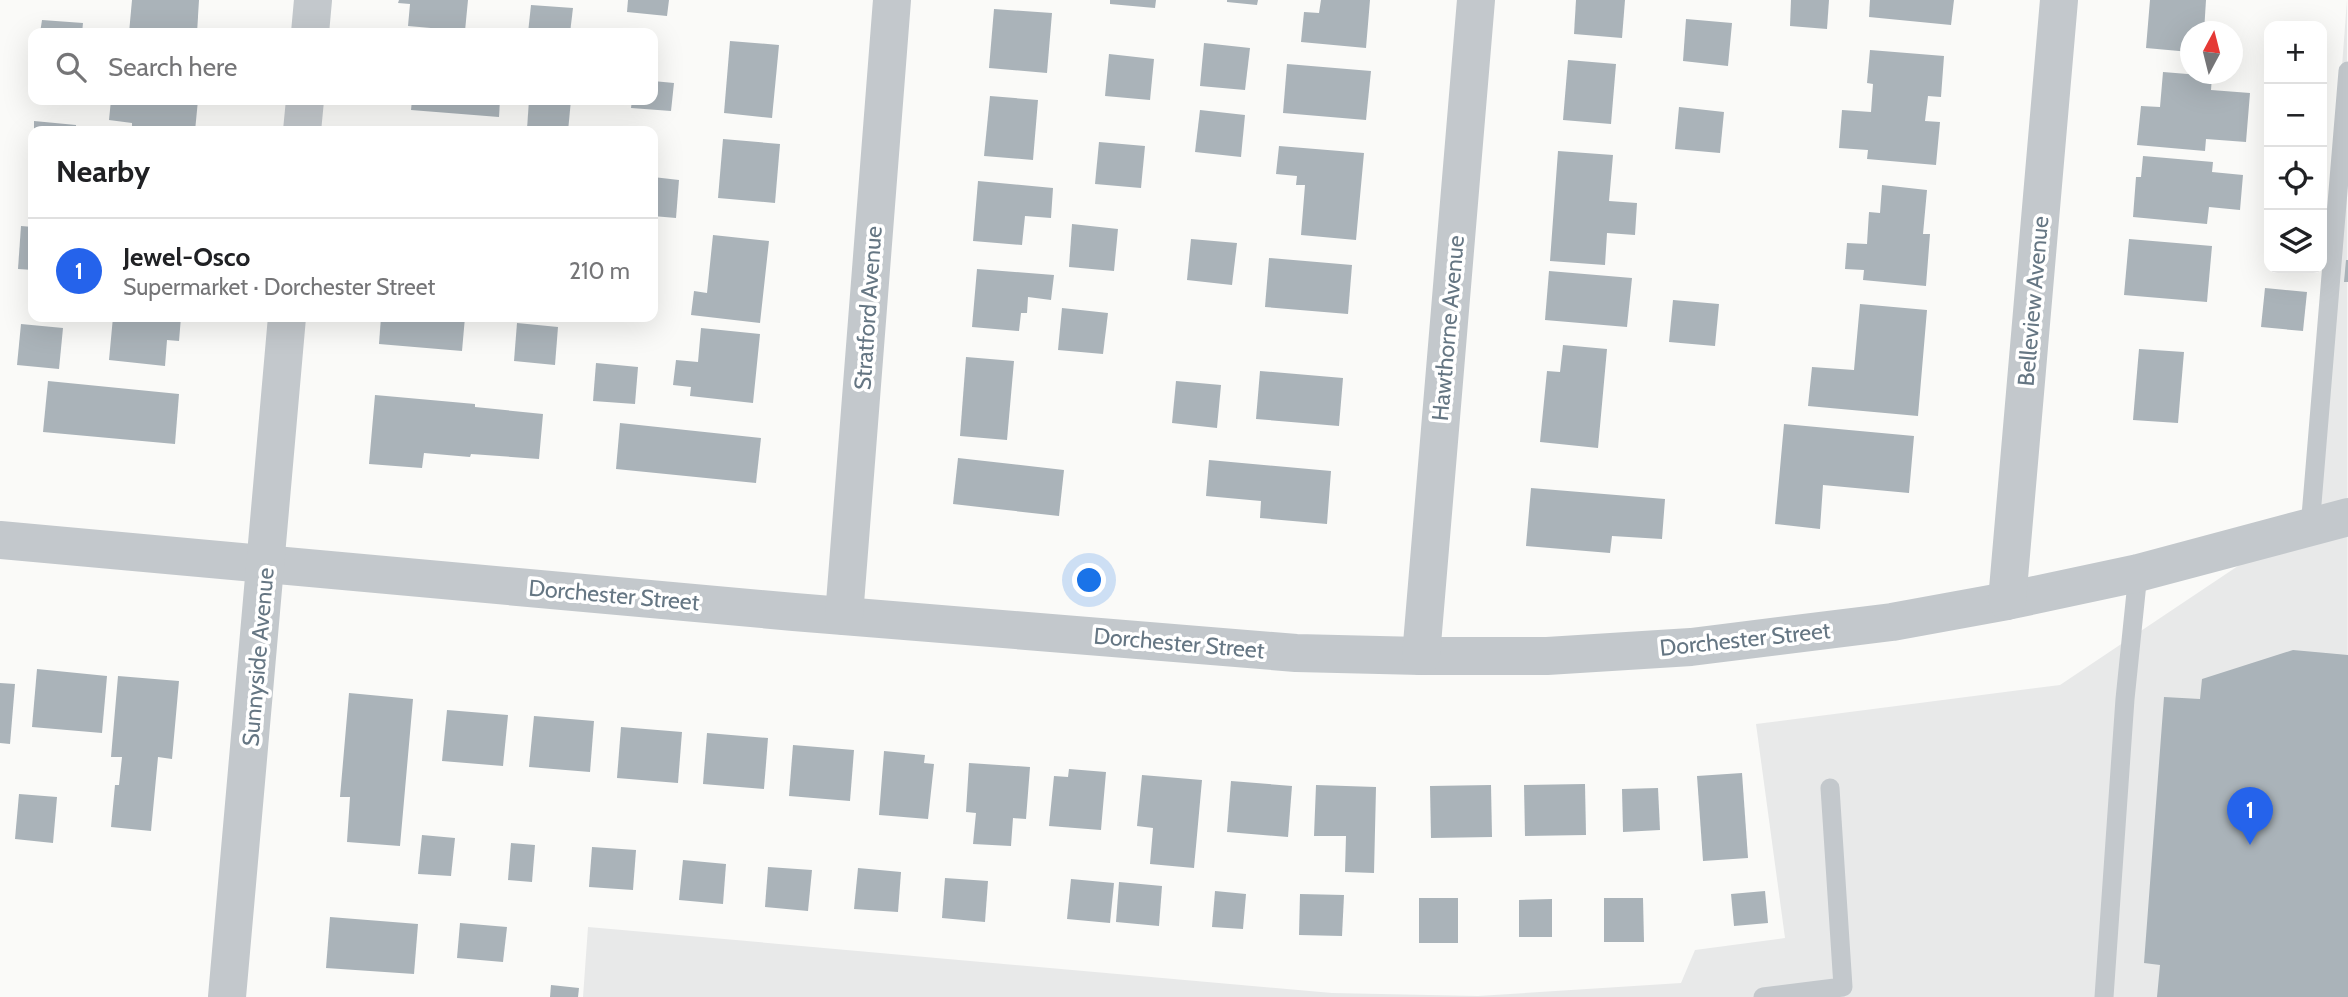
<!DOCTYPE html>
<meta charset="utf-8">
<style>
:root{--surface:#fff;--page:#f6f6f6;--text:#202124;--muted:#757577;--line:#e0e0e0;--accent:#2563eb}
body{margin:0;font-family:Cabin,sans-serif;background:var(--page);color:var(--text)}
.controls{position:absolute;right:21px;top:21px;display:grid;overflow:hidden;border-radius:14px;box-shadow:0 7px 28px #0002}
.controls button{width:63px;height:63px;display:grid;place-items:center;padding:0;border:0;border-bottom:2px solid var(--line);background:var(--surface);color:var(--text);font:35px sans-serif}
.compass{position:absolute;left:2180px;top:21px;width:63px;height:63px;border-radius:50%;background:var(--surface);box-shadow:0 7px 28px #0002;rotate:7deg}
.you{position:absolute;left:1090px;top:581px;width:24px;height:24px;margin:-18px;border:5px solid #fff;border-radius:50%;background:#1a73e8;box-shadow:0 0 0 10px #1a73e833}
.badge{display:grid;place-items:center;width:46px;height:46px;border-radius:50%;background:var(--accent);color:#fff;font-size:23px;font-weight:700}
.pin{position:absolute;translate:-50% -58px;filter:drop-shadow(0 2px 4px #0008)}
.pin::after{content:'';position:absolute;top:37px;width:24px;height:21px;background:inherit;clip-path:polygon(0 0,100% 0,50% 100%)}
.list{margin:0;padding:0;list-style:none}
h2{display:flex;justify-content:space-between;align-items:center;height:91px;margin:0;padding:0 28px;font-size:30px}
h2 small{font-size:23px;font-weight:400;color:var(--muted)}
.list li{display:grid;grid-template-columns:46px 1fr auto;gap:21px;align-items:center;box-sizing:border-box;height:105px;padding:0 28px;border-top:2px solid var(--line)}
.list b{display:block;font-size:26px;white-space:nowrap}
.list p{margin:0;font-size:23px;white-space:nowrap;color:var(--muted)}
.list em{font-size:23px;font-style:normal;color:var(--muted)}
.icon{flex:none;width:38px;height:38px;fill:none;stroke:currentColor;stroke-width:2;stroke-linecap:round;stroke-linejoin:round}
.map{position:relative;flex:none;width:2348px;height:997px;overflow:hidden}
.search{position:absolute;background:var(--surface);box-shadow:0 7px 28px #0002;left:28px;top:28px;width:630px;height:77px;display:flex;align-items:center;gap:18px;box-sizing:border-box;padding:0 24px;border-radius:14px;color:var(--muted);font-size:26px}
.panel{position:absolute;background:var(--surface);box-shadow:0 7px 28px #0002;left:28px;top:126px;width:630px;height:196px;border-radius:14px}
.map>svg:first-child{display:block}
.built{fill:#e8e9e9}
.building{fill:#aab3b9}
.lines{fill:none;stroke-linecap:round;stroke-linejoin:round}
.lane{stroke:#c3c8cc;stroke-width:19}
.street{stroke:#c3c8cc;stroke-width:38}
.labels{text-anchor:middle;stroke-width:7;stroke-linejoin:round;paint-order:stroke}
.street-label{font-size:23px;fill:#657683;stroke:#fff}
</style>
<div class="map">
<svg width="2348" height="997" viewBox="0 0 2348 997">
<rect width="100%" height="100%" fill="#fafaf8"/>
<polygon class="built" points="2347,0 2348,997 583,997 588,927 1332,993 1478,996 1681,983 1695,950 1785,938 1756,724 2060,685 2308,519"/>
<g class="building">
<polygon points="132,0 199,0 197,33 129,33"/>
<polygon points="399,0 468,0 465,31 408,26 410,4 398,3"/>
<polygon points="628,0 669,0 667,16 627,12"/>
<polygon points="1110,0 1156,0 1155,8 1110,4"/>
<polygon points="1227,0 1258,0 1257,5 1227,2"/>
<polygon points="1321,0 1370,0 1366,48 1301,42 1304,12 1319,13"/>
<polygon points="1576,0 1625,0 1622,38 1574,34"/>
<polygon points="1791,0 1829,0 1827,29 1790,26"/>
<polygon points="1870,0 1954,0 1951,25 1869,17"/>
<polygon points="2150,0 2206,0 2204,32 2190,32 2190,52 2146,48"/>
<polygon points="531,5 573,8 570,33 528,33"/>
<polygon points="994,9 1052,13 1047,73 989,68"/>
<polygon points="1686,19 1732,23 1728,66 1683,61"/>
<polygon points="42,20 83,23 82,33 40,33"/>
<polygon points="730,41 779,45 772,118 724,113"/>
<polygon points="1204,43 1250,48 1245,90 1200,86"/>
<polygon points="1870,50 1944,56 1941,97 1928,96 1925,121 1940,122 1936,165 1867,159 1868,150 1839,148 1842,110 1871,112 1873,84 1867,83"/>
<polygon points="1109,54 1154,59 1150,100 1105,96"/>
<polygon points="1568,60 1616,64 1611,124 1563,120"/>
<polygon points="1287,64 1371,71 1366,120 1283,113"/>
<polygon points="2163,72 2212,76 2211,90 2250,93 2246,142 2206,139 2205,151 2137,145 2141,106 2160,107"/>
<polygon points="653,81 674,83 671,111 631,108 632,100 653,100"/>
<polygon points="990,96 1038,100 1033,160 984,156"/>
<polygon points="111,100 198,100 195,131 132,131 132,123 109,120"/>
<polygon points="412,100 500,100 499,117 411,110"/>
<polygon points="529,100 571,100 568,131 527,129"/>
<polygon points="1679,107 1724,112 1720,153 1675,149"/>
<polygon points="1200,110 1245,115 1241,157 1195,152"/>
<polygon points="34,121 76,125 76,131 34,131"/>
<polygon points="400,126 431,129 431,131 399,131"/>
<polygon points="723,139 780,144 775,203 718,198"/>
<polygon points="1099,142 1145,146 1141,188 1095,184"/>
<polygon points="1279,146 1364,153 1356,240 1301,235 1305,185 1296,185 1297,176 1276,174"/>
<polygon points="1558,151 1613,155 1609,201 1637,203 1635,235 1607,233 1605,265 1550,261"/>
<polygon points="2143,156 2213,162 2212,172 2243,175 2240,210 2209,207 2207,224 2133,217 2136,177 2141,177"/>
<polygon points="653,177 679,180 676,218 653,216"/>
<polygon points="978,181 1053,188 1051,218 1025,216 1022,245 973,241"/>
<polygon points="1882,185 1927,190 1923,234 1930,234 1926,286 1863,280 1864,270 1845,269 1847,243 1867,244 1869,212 1880,213"/>
<polygon points="1072,224 1118,229 1114,271 1069,267"/>
<polygon points="21,226 33,227 33,270 18,269"/>
<polygon points="713,235 769,241 760,323 691,315 694,291 707,293"/>
<polygon points="1191,239 1237,243 1232,285 1187,280"/>
<polygon points="2129,239 2212,246 2207,302 2124,295"/>
<polygon points="1269,258 1352,265 1348,314 1265,307"/>
<polygon points="2346,260 2348,260 2348,282 2344,282"/>
<polygon points="977,269 1054,275 1051,300 1028,297 1027,313 1021,313 1019,331 972,327"/>
<polygon points="1549,271 1632,278 1627,327 1545,320"/>
<polygon points="2265,288 2307,292 2303,331 2261,327"/>
<polygon points="1673,300 1719,304 1715,346 1669,342"/>
<polygon points="1860,304 1927,310 1918,416 1808,406 1812,367 1854,370"/>
<polygon points="1062,308 1108,313 1103,354 1058,350"/>
<polygon points="113,317 181,317 179,341 167,340 165,366 109,360"/>
<polygon points="381,317 465,317 462,351 379,344"/>
<polygon points="517,323 558,327 555,365 514,361"/>
<polygon points="21,324 63,328 59,369 17,365"/>
<polygon points="701,328 760,334 753,403 690,396 691,387 673,385 676,360 698,362"/>
<polygon points="1563,345 1607,349 1598,448 1540,442 1547,371 1560,372"/>
<polygon points="2139,349 2184,352 2178,423 2133,420"/>
<polygon points="966,357 1014,361 1007,440 960,436"/>
<polygon points="596,363 638,367 635,404 593,401"/>
<polygon points="1260,371 1343,378 1339,426 1256,419"/>
<polygon points="48,381 179,394 175,444 43,432"/>
<polygon points="1176,381 1221,385 1217,428 1172,423"/>
<polygon points="375,395 475,404 475,407 543,414 539,459 471,454 470,457 424,453 422,468 369,464"/>
<polygon points="620,423 761,438 756,483 616,469"/>
<polygon points="1784,424 1914,436 1909,493 1823,485 1820,529 1775,524"/>
<polygon points="958,458 1064,470 1059,516 953,504"/>
<polygon points="1209,460 1331,471 1327,524 1260,518 1261,501 1206,496"/>
<polygon points="1531,488 1665,499 1662,539 1612,536 1610,553 1526,546"/>
<polygon points="2293,650 2348,655 2348,997 2157,997 2160,965 2144,963 2164,697 2200,699 2202,679"/>
<polygon points="37,669 107,676 102,733 32,727"/>
<polygon points="118,676 179,681 172,759 158,757 151,831 111,827 115,785 119,785 122,757 111,757"/>
<polygon points="0,683 15,684 10,744 0,743"/>
<polygon points="349,693 413,699 400,846 347,842 350,797 340,797"/>
<polygon points="447,710 508,715 503,766 442,761"/>
<polygon points="534,716 594,721 590,772 529,767"/>
<polygon points="621,727 682,732 678,783 617,778"/>
<polygon points="707,733 768,738 764,789 703,784"/>
<polygon points="793,745 854,750 850,801 789,796"/>
<polygon points="884,751 925,755 924,763 934,764 928,819 879,815"/>
<polygon points="969,763 1030,767 1026,819 1013,818 1011,846 973,844 976,813 966,812"/>
<polygon points="1069,769 1106,772 1101,830 1049,826 1054,776 1068,777"/>
<polygon points="1742,773 1748,858 1703,861 1697,776"/>
<polygon points="1142,775 1202,780 1194,868 1150,864 1153,828 1137,826"/>
<polygon points="1231,781 1292,786 1288,837 1227,832"/>
<polygon points="1585,784 1586,835 1525,836 1524,785"/>
<polygon points="1316,785 1376,787 1374,873 1345,872 1346,836 1314,836"/>
<polygon points="1491,785 1492,837 1431,838 1430,786"/>
<polygon points="1658,788 1660,830 1623,832 1622,789"/>
<polygon points="19,794 57,797 53,843 15,839"/>
<polygon points="422,835 455,838 451,876 418,874"/>
<polygon points="511,843 535,845 532,882 508,880"/>
<polygon points="592,847 636,850 633,890 589,887"/>
<polygon points="683,860 726,864 723,904 679,900"/>
<polygon points="768,867 812,870 808,911 765,907"/>
<polygon points="858,868 901,872 898,912 854,909"/>
<polygon points="945,878 988,881 985,922 942,918"/>
<polygon points="1071,879 1114,883 1110,923 1067,919"/>
<polygon points="1119,882 1162,886 1159,926 1116,922"/>
<polygon points="1215,891 1246,894 1243,929 1212,927"/>
<polygon points="1765,891 1768,923 1734,926 1731,894"/>
<polygon points="1300,894 1344,895 1342,936 1299,935"/>
<rect x="1419" y="898" width="39" height="45"/>
<polygon points="1604,898 1643,898 1644,942 1604,942"/>
<polygon points="1552,899 1552,937 1519,937 1519,900"/>
<polygon points="330,917 418,924 414,974 326,968"/>
<polygon points="460,923 507,927 503,962 457,958"/>
<polygon points="551,985 579,988 578,997 550,997"/>
</g>
<g class="lines">
<g class="lane">
<polyline points="2310,528 2348,71"/>
<polyline points="1763,997 1843,987 1830,788"/>
<polyline points="2104,997 2125,699 2138,573"/>
</g>
<g class="street">
<polyline points="310,33 313,0"/>
<polyline points="302,131 305,100"/>
<polyline points="0,540 794,612 1296,653 1421,656 1547,656 1691,647 1892,622 2007,601 2138,573 2348,517"/>
<polyline points="2007,601 2059,0"/>
<polyline points="844,616 892,0"/>
<polyline points="1421,656 1476,0"/>
<polyline points="227,997 287,317"/>
</g>
</g>
<g class="labels">
<g class="street-label">
<text transform="translate(2033 301) rotate(-85)" y="8">Belleview Avenue</text>
<text transform="translate(868 308) rotate(-86)" y="8">Stratford Avenue</text>
<text transform="translate(1448 328) rotate(-85)" y="8">Hawthorne Avenue</text>
<text transform="translate(614 595) rotate(5)" y="8">Dorchester Street</text>
<text transform="translate(1745 639) rotate(-6)" y="8">Dorchester Street</text>
<text transform="translate(1179 643) rotate(5)" y="8">Dorchester Street</text>
<text transform="translate(258 657) rotate(-85)" y="8">Sunnyside Avenue</text>
</g>
</g>
</svg>
<div class="controls">
<button>+</button>
<button>−</button>
<button><svg class="icon" aria-label="locate" viewBox="0 0 24 24"><circle cx="12" cy="12" r="6"/><path d="M12 2v4M12 18v4M2 12h4M18 12h4"/></svg></button>
<button><svg class="icon" aria-label="layers" viewBox="0 0 24 24"><path d="M12 4l9 5-9 5-9-5zM3 14l9 5 9-5"/></svg></button>
</div>
<svg class="compass" viewBox="-18 -18 36 36"><path d="M0-13l5 13h-10z" fill="#e53935"/><path d="M0 13l5-13h-10z" fill="#757577"/></svg>
<div class="you"></div>
<div class="pin badge" style="left:2250px;top:845px">1</div>
<div class="search"><svg class="icon" aria-label="search" viewBox="0 0 24 24"><circle cx="10" cy="10" r="6"/><path d="M15 15l6 6"/></svg>Search here</div>
<section class="panel">
<h2>Nearby<small></small></h2>
<ul class="list">
<li><span class="badge">1</span><div><b>Jewel-Osco</b><p>Supermarket · Dorchester Street</p></div><em>210 m</em></li>
</ul>
</section>
</div>
